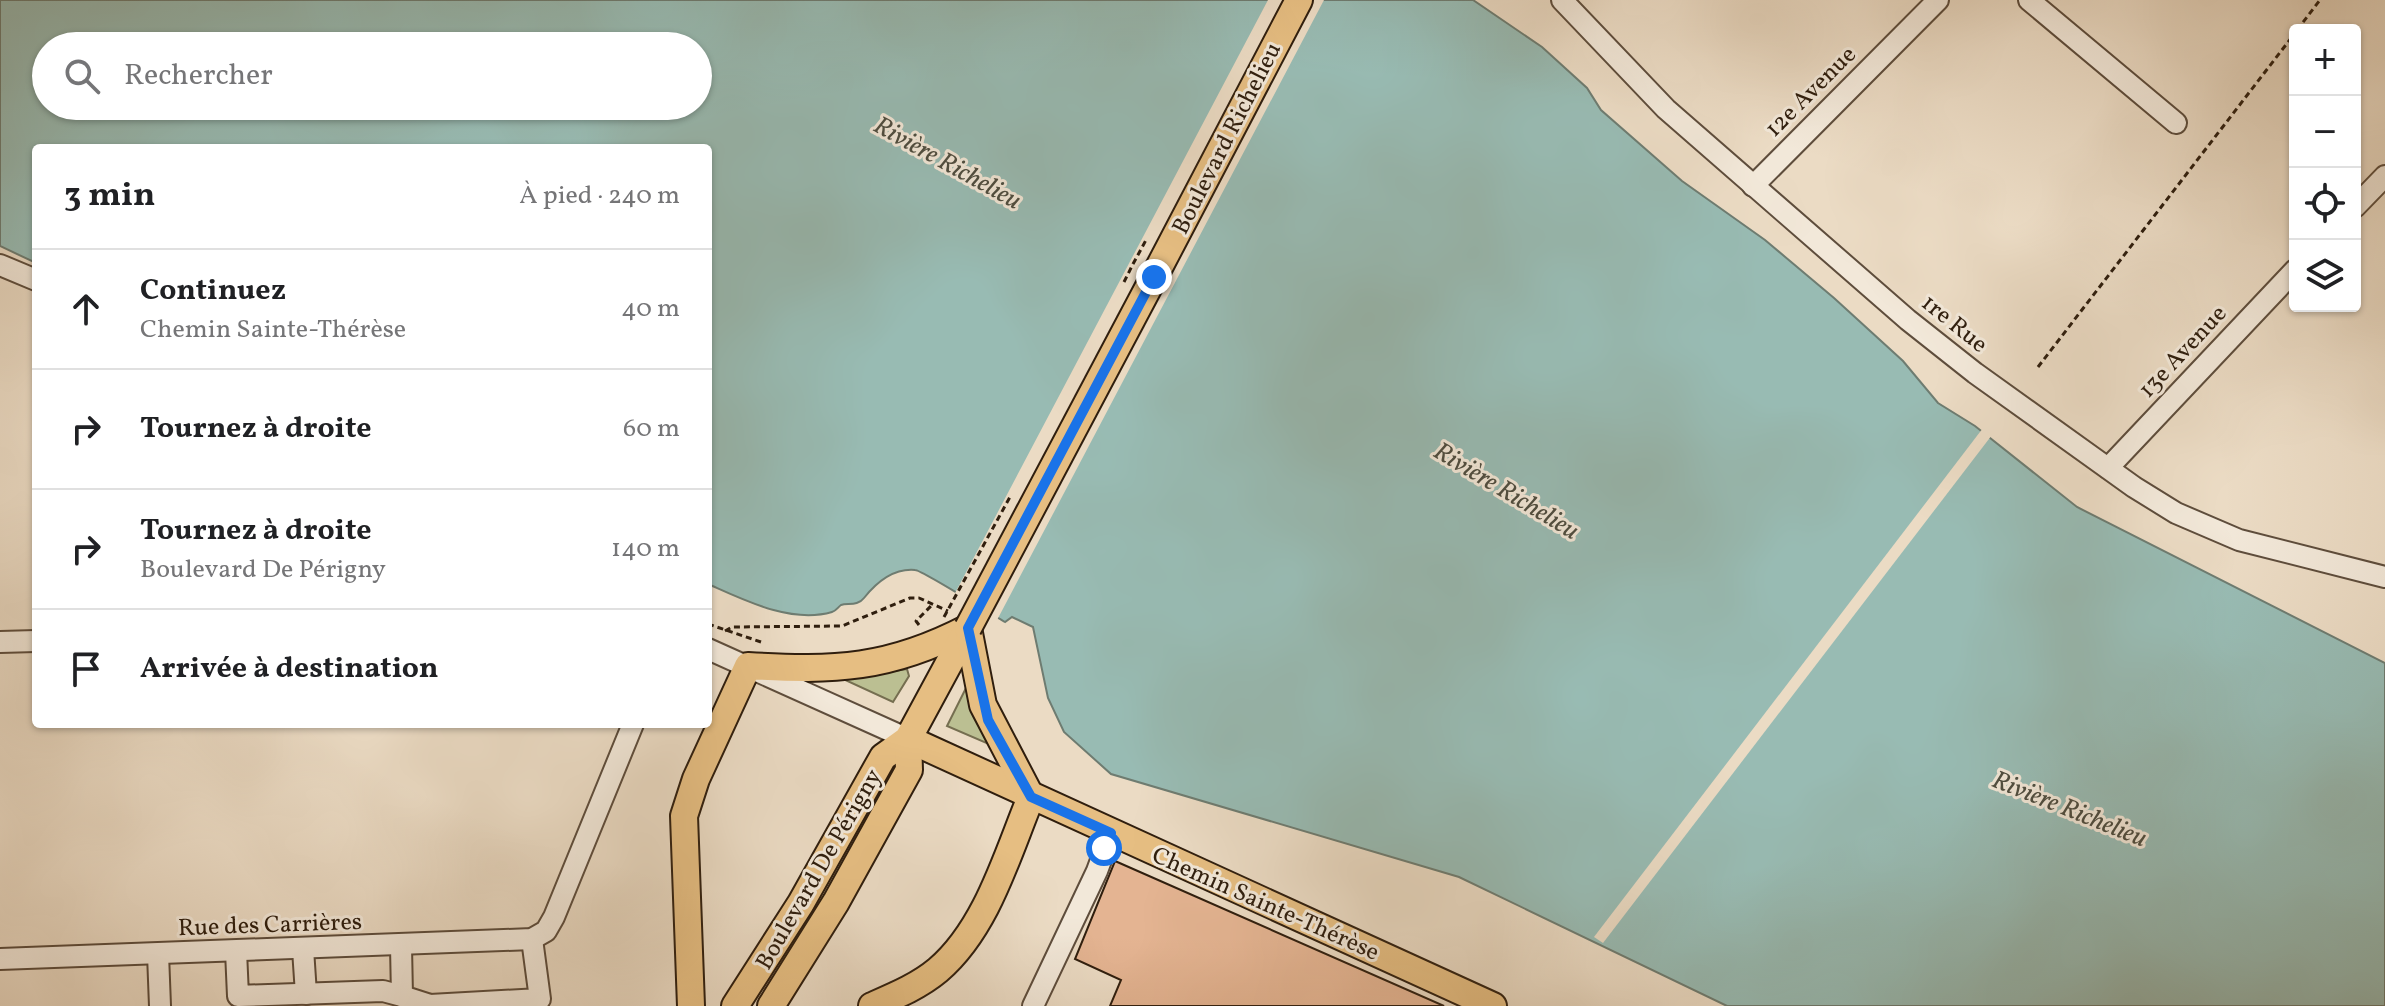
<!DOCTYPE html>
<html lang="fr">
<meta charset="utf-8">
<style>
:root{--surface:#fff;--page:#f2f2f2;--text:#202124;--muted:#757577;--line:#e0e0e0}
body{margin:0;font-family:Vollkorn,serif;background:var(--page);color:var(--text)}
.controls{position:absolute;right:24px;top:24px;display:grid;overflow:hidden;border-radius:8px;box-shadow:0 2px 6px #0004}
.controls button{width:72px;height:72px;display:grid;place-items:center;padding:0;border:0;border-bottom:2px solid var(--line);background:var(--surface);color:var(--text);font:40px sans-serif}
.stop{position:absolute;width:24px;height:24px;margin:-18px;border:6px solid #1a73e8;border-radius:50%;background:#fff}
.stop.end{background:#1a73e8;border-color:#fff;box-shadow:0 2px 8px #0008}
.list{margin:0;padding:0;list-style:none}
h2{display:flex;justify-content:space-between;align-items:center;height:104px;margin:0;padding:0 32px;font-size:34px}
h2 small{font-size:26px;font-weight:400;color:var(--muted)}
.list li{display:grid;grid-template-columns:52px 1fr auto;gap:24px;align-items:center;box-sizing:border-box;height:120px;padding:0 32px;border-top:2px solid var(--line)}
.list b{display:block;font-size:30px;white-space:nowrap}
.list p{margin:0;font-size:26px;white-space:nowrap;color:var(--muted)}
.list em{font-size:26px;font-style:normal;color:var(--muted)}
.icon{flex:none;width:44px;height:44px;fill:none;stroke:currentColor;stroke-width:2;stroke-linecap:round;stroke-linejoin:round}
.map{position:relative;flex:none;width:2385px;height:1006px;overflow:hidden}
.search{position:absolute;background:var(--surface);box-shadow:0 2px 6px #0004;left:32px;top:32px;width:680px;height:88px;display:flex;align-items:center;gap:20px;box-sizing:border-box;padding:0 28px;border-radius:44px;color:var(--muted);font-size:30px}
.panel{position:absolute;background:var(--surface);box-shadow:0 2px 6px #0004;left:32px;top:144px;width:680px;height:584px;border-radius:8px}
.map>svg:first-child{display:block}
.green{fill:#bbbf92;stroke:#756e50;stroke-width:2}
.water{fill:#98bbb3;stroke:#6e7c71;stroke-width:2;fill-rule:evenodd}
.pier{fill:#ebdbc4}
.building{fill:#e4b492;stroke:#2f1e0e;stroke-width:2}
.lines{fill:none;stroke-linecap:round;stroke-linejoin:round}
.minor-casing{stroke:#5e4d3c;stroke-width:24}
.major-casing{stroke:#2f1e0e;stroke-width:30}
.path{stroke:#2f1e0e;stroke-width:3;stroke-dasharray:6 4;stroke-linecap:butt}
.minor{stroke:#f2e8d9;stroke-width:20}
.major{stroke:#e6be82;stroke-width:26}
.major-bridge-casing{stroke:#2f1e0e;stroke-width:30;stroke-linecap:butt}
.path-bridge{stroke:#2f1e0e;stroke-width:3;stroke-dasharray:6 4;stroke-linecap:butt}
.major-bridge{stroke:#e6be82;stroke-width:26}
.route{stroke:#1a73e8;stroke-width:10}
.labels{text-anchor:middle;stroke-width:6;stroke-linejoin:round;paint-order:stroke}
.street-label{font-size:24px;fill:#2f1e0e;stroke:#f2e8d9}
.water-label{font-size:26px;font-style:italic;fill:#4e4d40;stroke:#f2e8d9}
</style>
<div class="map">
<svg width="2385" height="1006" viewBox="0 0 2385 1006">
<rect width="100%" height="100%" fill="#ebdbc4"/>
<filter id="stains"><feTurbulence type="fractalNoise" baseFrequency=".0025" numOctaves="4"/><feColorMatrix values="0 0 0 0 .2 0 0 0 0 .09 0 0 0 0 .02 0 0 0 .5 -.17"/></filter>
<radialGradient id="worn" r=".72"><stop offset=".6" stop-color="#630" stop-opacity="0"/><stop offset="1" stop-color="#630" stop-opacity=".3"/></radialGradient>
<g class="green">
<polygon points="907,669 909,676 893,702 843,679"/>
<polygon points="968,684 991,745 947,726"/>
</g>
<path class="water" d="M0,0h1473l69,47 45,41 14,22 81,71 83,59 69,58 69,63 35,42 37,23 102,81 308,156v343h-658l-268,-129 -348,-103 -47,-42 -16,-34 -15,-71 -21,-10 -7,5c-14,-8 -83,-52 -90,-52 -22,-2 -39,13 -51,28 -6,8 -16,5 -23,7 -3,2 -5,6 -9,7 -41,12 -88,-12 -124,-28v-436h-672v115l-36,-17zM46,46h652v60h-652z"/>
<g class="pier">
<polygon points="1268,0 1324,0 996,622 949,596 953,597"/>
<polygon points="1983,428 1992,435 1603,943 1594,937"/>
</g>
<polygon class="building" points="1115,861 1444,1006 1110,1006 1121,980 1075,959"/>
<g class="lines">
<g class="minor-casing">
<g id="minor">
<polyline points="1562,0 1666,109 1908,320 1975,373 2134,487 2176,513 2239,540 2385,577"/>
<polyline points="2029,0 2176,123"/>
<polyline points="1753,186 1938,0"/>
<polyline points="2355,207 2385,176"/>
<polyline points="0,265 36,280"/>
<polyline points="2108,468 2295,270"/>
<polyline points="0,642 36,641"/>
<polyline points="708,649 908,739"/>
<polyline points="401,946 402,996 430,1005 540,999 532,939"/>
<polyline points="303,949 306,994"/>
<polyline points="236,951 238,996 383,991 402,996"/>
<polyline points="158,954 160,1006"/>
<polyline points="0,959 532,939 546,931 554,917 633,724"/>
<polyline points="1033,1006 1097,871 1111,833"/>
</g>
</g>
<g class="major-casing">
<g id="major">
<polyline points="1154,277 1299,0"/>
<polyline points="908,739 1493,1006"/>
<path d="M691,1006l-7,-190 12,-37 52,-113c87,5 141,3 220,-38"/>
<polyline points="735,1006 801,903 883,757 908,739 968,628"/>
<polyline points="771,1006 836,902 909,770 908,739"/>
<path d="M872,1006c23,-10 47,-20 66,-36 49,-42 69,-115 93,-173l-48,-92 -15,-77"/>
</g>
</g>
<g class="path">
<polyline points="2297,30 2320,0"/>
<polyline points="1133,264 1146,240"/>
<polyline points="2038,367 2295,33"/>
<polyline points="708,624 761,642"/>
<polyline points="919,625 916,621 933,604"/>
<polyline points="725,631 732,627 842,626 910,598 919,598 948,611"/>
</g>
<use href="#minor" class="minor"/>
<use href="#major" class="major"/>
<g class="major-bridge-casing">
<polyline id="major-bridge" points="968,628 1154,277"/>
</g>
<g class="path-bridge">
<polyline points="1124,282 1133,264"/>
<polyline points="944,617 1010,497"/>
</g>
<use href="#major-bridge" class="major-bridge"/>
</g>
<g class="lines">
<polyline class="route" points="1104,848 1111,833 1031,797 988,720 968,628 1154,277"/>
</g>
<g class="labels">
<g class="street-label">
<text transform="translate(1810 91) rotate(-45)" y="8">12e Avenue</text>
<text transform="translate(1226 138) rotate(-63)" y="8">Boulevard Richelieu</text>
<text transform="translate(1955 323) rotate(39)" y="8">1re Rue</text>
<text transform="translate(2182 351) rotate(-47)" y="8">13e Avenue</text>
<text transform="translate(818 869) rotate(-60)" y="8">Boulevard De Périgny</text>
<text transform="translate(1266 903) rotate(24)" y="8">Chemin Sainte-Thérèse</text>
<text transform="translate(270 924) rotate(-2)" y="8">Rue des Carrières</text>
</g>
<g class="water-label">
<text transform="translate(948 162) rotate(29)" y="9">Rivière Richelieu</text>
<text transform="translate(1507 490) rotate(31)" y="9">Rivière Richelieu</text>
<text transform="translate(2070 808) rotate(22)" y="9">Rivière Richelieu</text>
</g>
</g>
<rect width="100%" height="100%" filter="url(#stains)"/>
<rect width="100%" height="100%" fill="url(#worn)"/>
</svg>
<div class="controls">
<button>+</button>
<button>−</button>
<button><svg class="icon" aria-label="locate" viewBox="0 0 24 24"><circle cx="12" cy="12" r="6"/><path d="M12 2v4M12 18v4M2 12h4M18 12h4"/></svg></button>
<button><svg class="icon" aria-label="layers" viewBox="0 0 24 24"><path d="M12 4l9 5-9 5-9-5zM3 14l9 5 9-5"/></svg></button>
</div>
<div class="stop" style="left:1104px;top:848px"></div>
<div class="stop end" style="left:1154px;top:277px"></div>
<div class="search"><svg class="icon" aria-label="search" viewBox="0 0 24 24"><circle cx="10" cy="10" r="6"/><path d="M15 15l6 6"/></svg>Rechercher</div>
<section class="panel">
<h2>3 min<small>À pied · 240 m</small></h2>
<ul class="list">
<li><svg class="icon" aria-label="ahead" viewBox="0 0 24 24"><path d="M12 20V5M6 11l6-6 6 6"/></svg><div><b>Continuez</b><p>Chemin Sainte-Thérèse</p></div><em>40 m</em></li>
<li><svg class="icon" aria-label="right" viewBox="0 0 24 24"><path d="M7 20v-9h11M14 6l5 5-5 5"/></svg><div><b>Tournez à droite</b></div><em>60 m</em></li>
<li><svg class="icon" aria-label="right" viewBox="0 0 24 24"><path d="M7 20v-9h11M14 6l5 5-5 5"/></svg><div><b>Tournez à droite</b><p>Boulevard De Périgny</p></div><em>140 m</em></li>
<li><svg class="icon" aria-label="arrive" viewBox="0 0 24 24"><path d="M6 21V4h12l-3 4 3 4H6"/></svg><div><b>Arrivée à destination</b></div></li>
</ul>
</section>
</div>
